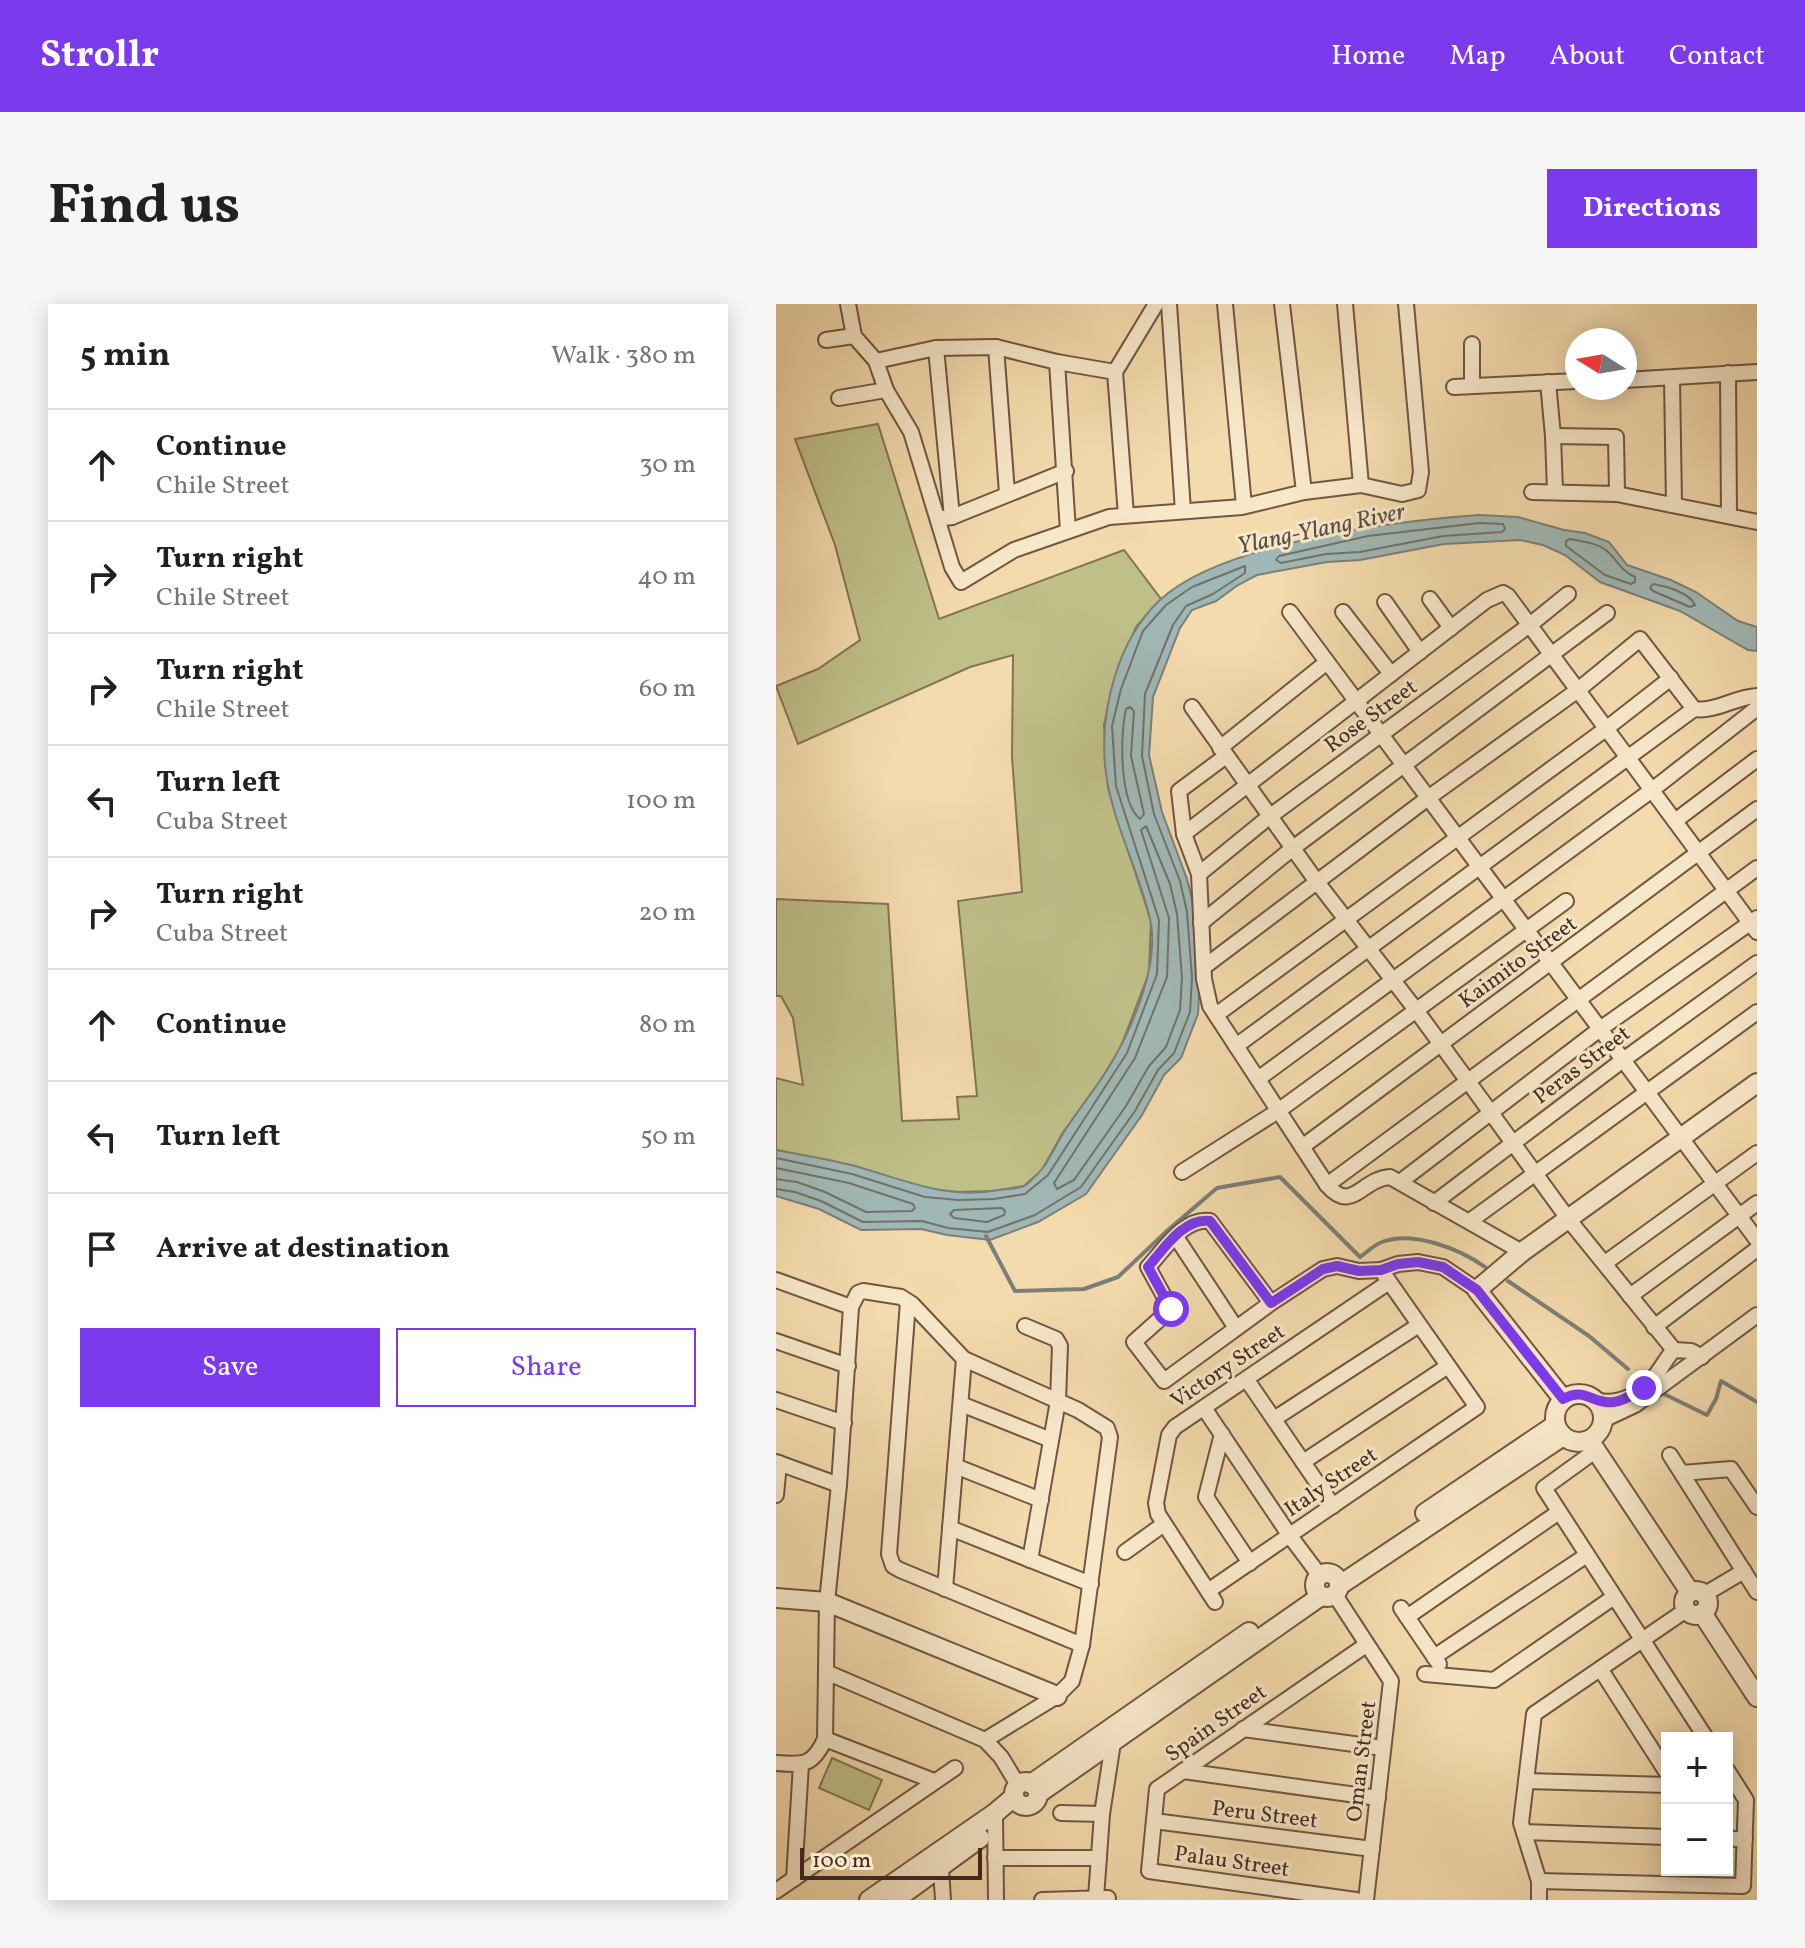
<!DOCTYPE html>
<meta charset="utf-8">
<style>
:root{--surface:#fff;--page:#f6f6f6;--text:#202124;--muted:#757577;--line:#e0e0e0;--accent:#7c3aed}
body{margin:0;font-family:Vollkorn,serif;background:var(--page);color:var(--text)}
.controls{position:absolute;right:24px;bottom:24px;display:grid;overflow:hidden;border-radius:0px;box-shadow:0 4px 20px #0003}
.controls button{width:72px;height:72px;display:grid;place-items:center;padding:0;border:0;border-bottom:2px solid var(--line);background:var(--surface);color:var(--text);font:40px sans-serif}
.compass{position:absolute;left:789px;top:24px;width:72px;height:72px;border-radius:50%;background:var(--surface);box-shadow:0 4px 20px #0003;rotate:281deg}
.scale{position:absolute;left:24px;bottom:20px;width:182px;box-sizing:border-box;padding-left:8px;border:4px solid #452a20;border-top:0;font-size:22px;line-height:28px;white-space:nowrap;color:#452a20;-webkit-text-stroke:6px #f8e8ca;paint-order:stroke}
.stop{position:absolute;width:24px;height:24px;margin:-18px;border:6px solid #7c3aed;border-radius:50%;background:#fff}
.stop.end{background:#7c3aed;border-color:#fff;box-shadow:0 2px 8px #0008}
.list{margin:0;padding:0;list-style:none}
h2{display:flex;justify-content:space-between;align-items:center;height:104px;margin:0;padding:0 32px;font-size:34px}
h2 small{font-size:26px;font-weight:400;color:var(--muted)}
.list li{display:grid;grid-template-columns:52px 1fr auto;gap:24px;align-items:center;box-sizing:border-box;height:112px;padding:0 32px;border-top:2px solid var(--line)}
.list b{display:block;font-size:30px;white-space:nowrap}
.list p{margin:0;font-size:26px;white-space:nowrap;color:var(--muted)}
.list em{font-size:26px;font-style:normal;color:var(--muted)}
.actions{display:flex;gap:16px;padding:24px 32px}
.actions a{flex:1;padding:18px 0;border:2px solid var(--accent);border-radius:0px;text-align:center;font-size:28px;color:var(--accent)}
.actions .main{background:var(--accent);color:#fff}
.icon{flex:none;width:44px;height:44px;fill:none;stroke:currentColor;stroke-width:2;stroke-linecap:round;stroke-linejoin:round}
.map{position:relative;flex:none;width:981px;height:1596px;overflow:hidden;border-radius:0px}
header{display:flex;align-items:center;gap:48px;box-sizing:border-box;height:112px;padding:0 40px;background:var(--accent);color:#fff}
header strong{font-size:38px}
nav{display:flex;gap:44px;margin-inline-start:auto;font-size:28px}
.intro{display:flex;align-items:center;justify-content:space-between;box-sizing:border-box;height:192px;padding:0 48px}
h1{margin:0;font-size:56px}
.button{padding:20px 36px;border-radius:0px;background:var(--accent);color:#fff;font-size:28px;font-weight:700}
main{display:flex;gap:48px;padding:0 48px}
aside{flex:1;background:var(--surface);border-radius:0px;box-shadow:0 4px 20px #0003}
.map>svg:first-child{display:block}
.green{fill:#bfbf88;stroke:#827454;stroke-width:2}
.water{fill:#a0b8b5;stroke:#7c7f79;stroke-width:2}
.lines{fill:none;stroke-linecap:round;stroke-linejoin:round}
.shore{stroke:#72716a;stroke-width:2}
.stream{stroke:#7c7f79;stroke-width:4}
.minor-casing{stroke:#715643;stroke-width:18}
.tertiary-casing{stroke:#715643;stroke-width:22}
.minor{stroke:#f8e8ca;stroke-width:14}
.tertiary{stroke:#f8e8ca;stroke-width:18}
.route{stroke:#7c3aed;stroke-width:10}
.labels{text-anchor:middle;stroke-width:6;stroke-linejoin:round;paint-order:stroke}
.street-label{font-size:22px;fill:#452a20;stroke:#f8e8ca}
.water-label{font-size:24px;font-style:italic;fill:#5c4e45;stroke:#f8e8ca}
</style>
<header>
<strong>Strollr</strong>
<nav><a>Home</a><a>Map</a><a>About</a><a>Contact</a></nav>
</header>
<div class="intro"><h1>Find us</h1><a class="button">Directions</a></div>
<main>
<aside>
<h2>5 min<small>Walk · 380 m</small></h2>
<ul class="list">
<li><svg class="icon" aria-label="ahead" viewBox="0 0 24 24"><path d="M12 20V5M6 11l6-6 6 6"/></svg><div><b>Continue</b><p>Chile Street</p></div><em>30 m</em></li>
<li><svg class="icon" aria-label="right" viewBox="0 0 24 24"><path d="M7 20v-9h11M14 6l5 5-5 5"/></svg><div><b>Turn right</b><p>Chile Street</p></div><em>40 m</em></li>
<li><svg class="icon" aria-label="right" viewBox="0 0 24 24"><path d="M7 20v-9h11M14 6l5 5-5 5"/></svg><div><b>Turn right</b><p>Chile Street</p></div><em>60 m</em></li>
<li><svg class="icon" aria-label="left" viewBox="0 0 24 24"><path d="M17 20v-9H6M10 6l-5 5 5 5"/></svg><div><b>Turn left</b><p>Cuba Street</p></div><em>100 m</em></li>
<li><svg class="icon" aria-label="right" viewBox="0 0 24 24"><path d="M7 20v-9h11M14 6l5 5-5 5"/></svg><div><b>Turn right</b><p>Cuba Street</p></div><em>20 m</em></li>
<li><svg class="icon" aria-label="ahead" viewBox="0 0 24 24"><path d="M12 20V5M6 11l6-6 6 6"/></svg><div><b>Continue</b></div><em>80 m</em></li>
<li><svg class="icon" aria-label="left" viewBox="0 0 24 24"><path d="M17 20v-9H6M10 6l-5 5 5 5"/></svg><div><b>Turn left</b></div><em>50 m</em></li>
<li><svg class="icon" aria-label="arrive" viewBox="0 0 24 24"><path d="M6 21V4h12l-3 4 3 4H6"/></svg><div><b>Arrive at destination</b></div></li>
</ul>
<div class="actions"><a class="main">Save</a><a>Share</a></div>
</aside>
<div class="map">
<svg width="981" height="1596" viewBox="0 0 981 1596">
<rect width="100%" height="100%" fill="#f4dbad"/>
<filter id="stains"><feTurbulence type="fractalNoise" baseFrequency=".0025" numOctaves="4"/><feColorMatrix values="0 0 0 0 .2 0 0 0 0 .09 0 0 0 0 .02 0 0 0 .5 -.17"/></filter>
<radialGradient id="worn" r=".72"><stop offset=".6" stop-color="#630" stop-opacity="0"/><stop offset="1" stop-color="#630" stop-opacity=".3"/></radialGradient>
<g class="green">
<polygon points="102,120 163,315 348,246 385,295 360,323 337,383 328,421 332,484 375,617 373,669 344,745 327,773 286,830 266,866 248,882 217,887 183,888 151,885 78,862 0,846 0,774 27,781 17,714 5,692 0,692 0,595 112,600 126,817 183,815 181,793 201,792 182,597 246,588 236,453 237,351 194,363 22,440 0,382 42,365 84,336 59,241 19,135"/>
<polygon points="56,1454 106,1476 93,1506 43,1484"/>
</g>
<path class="water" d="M703,211l39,2 46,13 21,3 24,9 18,23 44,15 25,12 42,29 19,6v24l-9,-1 -68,-39 -80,-29 -35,-27 -22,-10 -23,-5 -76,4 -84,16 -33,2 -70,13 -19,10 -22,16 -24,9 -12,18 -27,69 -4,58 13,57 25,67 8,32 5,67 -2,36 -17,44 -17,17 -22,40 -56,79 -48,28 -48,18 -43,-5 -26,-6 -60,1 -42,-21 -43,-13v-46c26,5 53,9 79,16 50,14 91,34 144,24 8,-1 18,-1 25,-4 5,-3 14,-12 18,-17 9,-11 14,-25 22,-37 16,-25 35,-47 49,-72 21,-36 47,-98 37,-141 -12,-52 -40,-100 -45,-154 -5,-56 13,-126 55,-165 61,-57 235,-79 319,-85z"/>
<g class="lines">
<g class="shore">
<polygon points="703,219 727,220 729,225 726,228 667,232 584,248 550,250 505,259 500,256 503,252 592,232"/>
<path d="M794,235c12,2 27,4 37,12 11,10 13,19 28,26v5l-4,2 -26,-9 -39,-29v-5z"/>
<path d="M877,280c13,2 37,9 42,21l-5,2 -37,-16 -3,-3z"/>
<path d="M354,403l4,4 -3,45 13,58 -4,5c-21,-17 -20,-85 -14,-110z"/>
<polygon points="370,522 394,580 401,610 406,674 404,706 390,743 373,762 350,802 298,876 281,885 278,879 359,754 391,673 393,614 365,526"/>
<polyline points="0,854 76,870 149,893 182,896 218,895 249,890 272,871 351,749 381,670 383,616 340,482 336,422 345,385 367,327 390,301 416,283 469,262 469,269 437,290 410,302 397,321 369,390 366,452 378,510 404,577 411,608 416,674 414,708 398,749 382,766 359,807 305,883 259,911 212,928 172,924 146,917 87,918 45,897 19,888 0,885"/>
<polyline points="0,864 73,879 137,900 139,904 136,907 90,908 49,888 21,878 0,875"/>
<polygon points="226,904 229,907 228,911 211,918 178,914 174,910 178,906"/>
</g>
<g class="stream">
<path d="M210,932l29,55 69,-2 34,-12 50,-47 49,-42 63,-11 80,80c7,-5 14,-12 22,-15 30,-12 78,7 103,25"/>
<polyline points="732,977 813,1032 852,1065"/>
<polyline points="888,1090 931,1111 940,1095 945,1077 981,1098"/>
</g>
<g class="minor-casing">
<g id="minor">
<polyline points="72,0 78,32 100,57 160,44 220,43 281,58 339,68 380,0"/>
<polyline points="393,0 407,207"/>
<polyline points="449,0 468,202"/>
<polyline points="506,0 528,188"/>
<polyline points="569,0 585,181"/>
<polyline points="50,36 78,32"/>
<polyline points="696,40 696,82"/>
<polyline points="220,43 231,189"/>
<polyline points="160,44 176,213"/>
<polyline points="100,57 110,86 135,128 176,263 185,278 238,246 333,213 466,203 528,188 585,181 626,190 642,186 645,168 630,0"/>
<polyline points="281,58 292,227"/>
<polyline points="339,68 350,211"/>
<polyline points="952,69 953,212"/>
<polyline points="896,74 898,201"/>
<polyline points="849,76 981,68"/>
<polyline points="772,78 777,132 779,187"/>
<polyline points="678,83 801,77"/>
<polyline points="63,94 110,86"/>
<polyline points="777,132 840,133 841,190"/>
<polyline points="756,188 841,190 981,218"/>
<polyline points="167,214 176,213 290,167"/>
<polyline points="654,295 675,324"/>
<polyline points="609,298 644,348"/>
<polyline points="514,308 981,936"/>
<polyline points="567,308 615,370"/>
<polyline points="416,403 541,578 640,706 793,916 898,1046"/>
<polyline points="444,444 551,358"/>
<path d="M450,452l-47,35 5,43 15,40 5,105 6,27 117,179c25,29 34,-6 63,-8l132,75"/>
<polyline points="899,517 981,455"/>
<polyline points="408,530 711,296 727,289 732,292 981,628"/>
<polyline points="423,570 493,513 755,320 792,290"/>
<polyline points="425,619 517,544 831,309"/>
<path d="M428,663l224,-169 150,-108 62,-51 54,70c22,3 41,-12 63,-13"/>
<polyline points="440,711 831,424 895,374"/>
<polyline points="460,742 918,405"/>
<polyline points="482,775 876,486 981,404"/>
<polyline points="526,843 981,505"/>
<polyline points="406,868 502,807 790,597"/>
<polyline points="624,878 824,725 981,614"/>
<polyline points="551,881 981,564"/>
<polyline points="658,899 847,756 981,659"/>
<polyline points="694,917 981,708"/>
<polyline points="400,933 460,1024"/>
<polyline points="829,959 981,849"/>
<path d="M0,976l75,27 -12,178 -12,117 -2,137c-12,27 -22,26 -49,24"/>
<polyline points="854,992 981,899"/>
<polyline points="132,998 113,1250 117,1262 124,1266 306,1341"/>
<path d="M495,999l-61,-82c-26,-4 -46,29 -62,46l23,42 -37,33 30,39 107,-78 52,-34 14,-3 22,5 22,-1 17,-6 20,-2 25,5 34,23"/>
<polyline points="75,1003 82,989 87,987 125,993 136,1000 188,1055 302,1106 331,1124 334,1133 306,1341 296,1377 281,1392 209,1436"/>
<polyline points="249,1022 280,1035 284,1042 282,1097 254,1256"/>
<polyline points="878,1023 981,945"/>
<polyline points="0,1037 72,1062"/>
<polyline points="471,1076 557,1202"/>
<polyline points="0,1096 68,1119"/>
<path d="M819,1096c24,7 50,-8 63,-28 6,-8 9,-15 16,-22l17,1 11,6"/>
<polyline points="185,1100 275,1136"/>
<polyline points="428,1104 514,1232 544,1272"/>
<polyline points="498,1115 643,1021"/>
<polyline points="827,1116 859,1101 981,1011"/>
<polyline points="446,1130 430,1193 474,1259"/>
<polyline points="819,1147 768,1184 930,1434"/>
<polyline points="894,1151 981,1288"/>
<polyline points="0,1158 63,1181"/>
<polyline points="527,1158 672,1062"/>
<polyline points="179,1162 265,1196"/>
<polyline points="906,1169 955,1165 981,1203"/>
<polyline points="0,1191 3,1159"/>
<polyline points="174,1224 315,1280"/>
<polyline points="349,1248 388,1220"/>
<polyline points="169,1285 188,1055"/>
<polyline points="432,1287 701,1103 605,966"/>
<polyline points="929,1290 968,1267"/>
<polyline points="559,1291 615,1377 590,1596"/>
<polyline points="439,1298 382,1210 380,1199 393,1131 399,1123 613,978"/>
<polyline points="625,1304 663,1360"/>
<polyline points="631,1313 783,1208"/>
<polyline points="658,1353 811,1251"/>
<polyline points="825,1366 891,1469"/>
<polyline points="50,1368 209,1436 225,1453 242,1481"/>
<polyline points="649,1370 718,1376 838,1293"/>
<polyline points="467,1425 607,1444"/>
<polyline points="49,1435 158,1477"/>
<polyline points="407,1467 602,1494"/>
<polyline points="750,1477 891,1481"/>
<polyline points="219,1509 220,1596"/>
<polyline points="285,1509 326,1510"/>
<polyline points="378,1517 596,1545"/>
<polyline points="748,1528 891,1533"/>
<polyline points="951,1535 969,1535"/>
<polyline points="219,1554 323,1554"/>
<polyline points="165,1565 167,1596"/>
<polyline points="18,1575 25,1460"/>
<polyline points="763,1577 967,1582 970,1496 951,1466"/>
<polyline points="0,1587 179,1464"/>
<polyline points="320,1594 326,1510 338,1432"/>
<polyline points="266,1596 332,1594"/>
<polyline points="580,1596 373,1567 381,1485 590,1341"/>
<polyline points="763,1596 763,1577 745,1519 758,1410 910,1306"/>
</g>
</g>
<g class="tertiary-casing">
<g id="tertiary">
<circle cx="803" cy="1114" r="24"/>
<polyline points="787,1095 701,986 746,948 981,779"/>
<polyline points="813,1136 914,1288"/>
<polyline points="649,1209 779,1121"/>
<circle cx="551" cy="1281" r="12"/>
<polyline points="564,1281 787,1132"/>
<circle cx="920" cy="1299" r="12"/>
<polyline points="0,1294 51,1298 281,1392"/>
<polyline points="926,1309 981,1393"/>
<circle cx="250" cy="1490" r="12"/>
<polyline points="255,1480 473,1328"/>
<polyline points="262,1490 545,1292"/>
<polyline points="93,1596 219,1509 238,1493"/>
<polyline points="119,1596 204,1534"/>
</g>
</g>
<use href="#minor" class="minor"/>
<use href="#tertiary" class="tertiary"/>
</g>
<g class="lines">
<path class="route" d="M395,1005l-23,-42c15,-17 36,-50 62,-46l61,82 52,-34 14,-3 22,5 22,-1 17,-6 20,-2 25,5 34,23 86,109c23,-13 29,6 51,3 10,-1 21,-9 30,-14"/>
</g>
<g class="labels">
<g class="street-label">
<text transform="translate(594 411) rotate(-36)" y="8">Rose Street</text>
<text transform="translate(741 657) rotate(-36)" y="8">Kaimito Street</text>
<text transform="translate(805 760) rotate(-37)" y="8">Peras Street</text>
<text transform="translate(451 1061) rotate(-34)" y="8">Victory Street</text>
<text transform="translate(554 1177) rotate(-34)" y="8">Italy Street</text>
<text transform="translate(439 1418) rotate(-35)" y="8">Spain Street</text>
<text transform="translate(584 1457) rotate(-83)" y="8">Oman Street</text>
<text transform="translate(489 1509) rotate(7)" y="8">Peru Street</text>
<text transform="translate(456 1556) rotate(8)" y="8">Palau Street</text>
</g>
<g class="water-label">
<text transform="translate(545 224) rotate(-12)" y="8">Ylang-Ylang River</text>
</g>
</g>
<rect width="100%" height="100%" filter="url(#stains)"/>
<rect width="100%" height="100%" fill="url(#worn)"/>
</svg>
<div class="controls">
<button>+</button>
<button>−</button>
</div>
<svg class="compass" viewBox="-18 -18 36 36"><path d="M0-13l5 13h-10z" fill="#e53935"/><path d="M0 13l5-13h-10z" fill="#757577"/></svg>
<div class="scale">100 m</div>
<div class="stop" style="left:395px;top:1005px"></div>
<div class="stop end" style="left:868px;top:1084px"></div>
</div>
</main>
